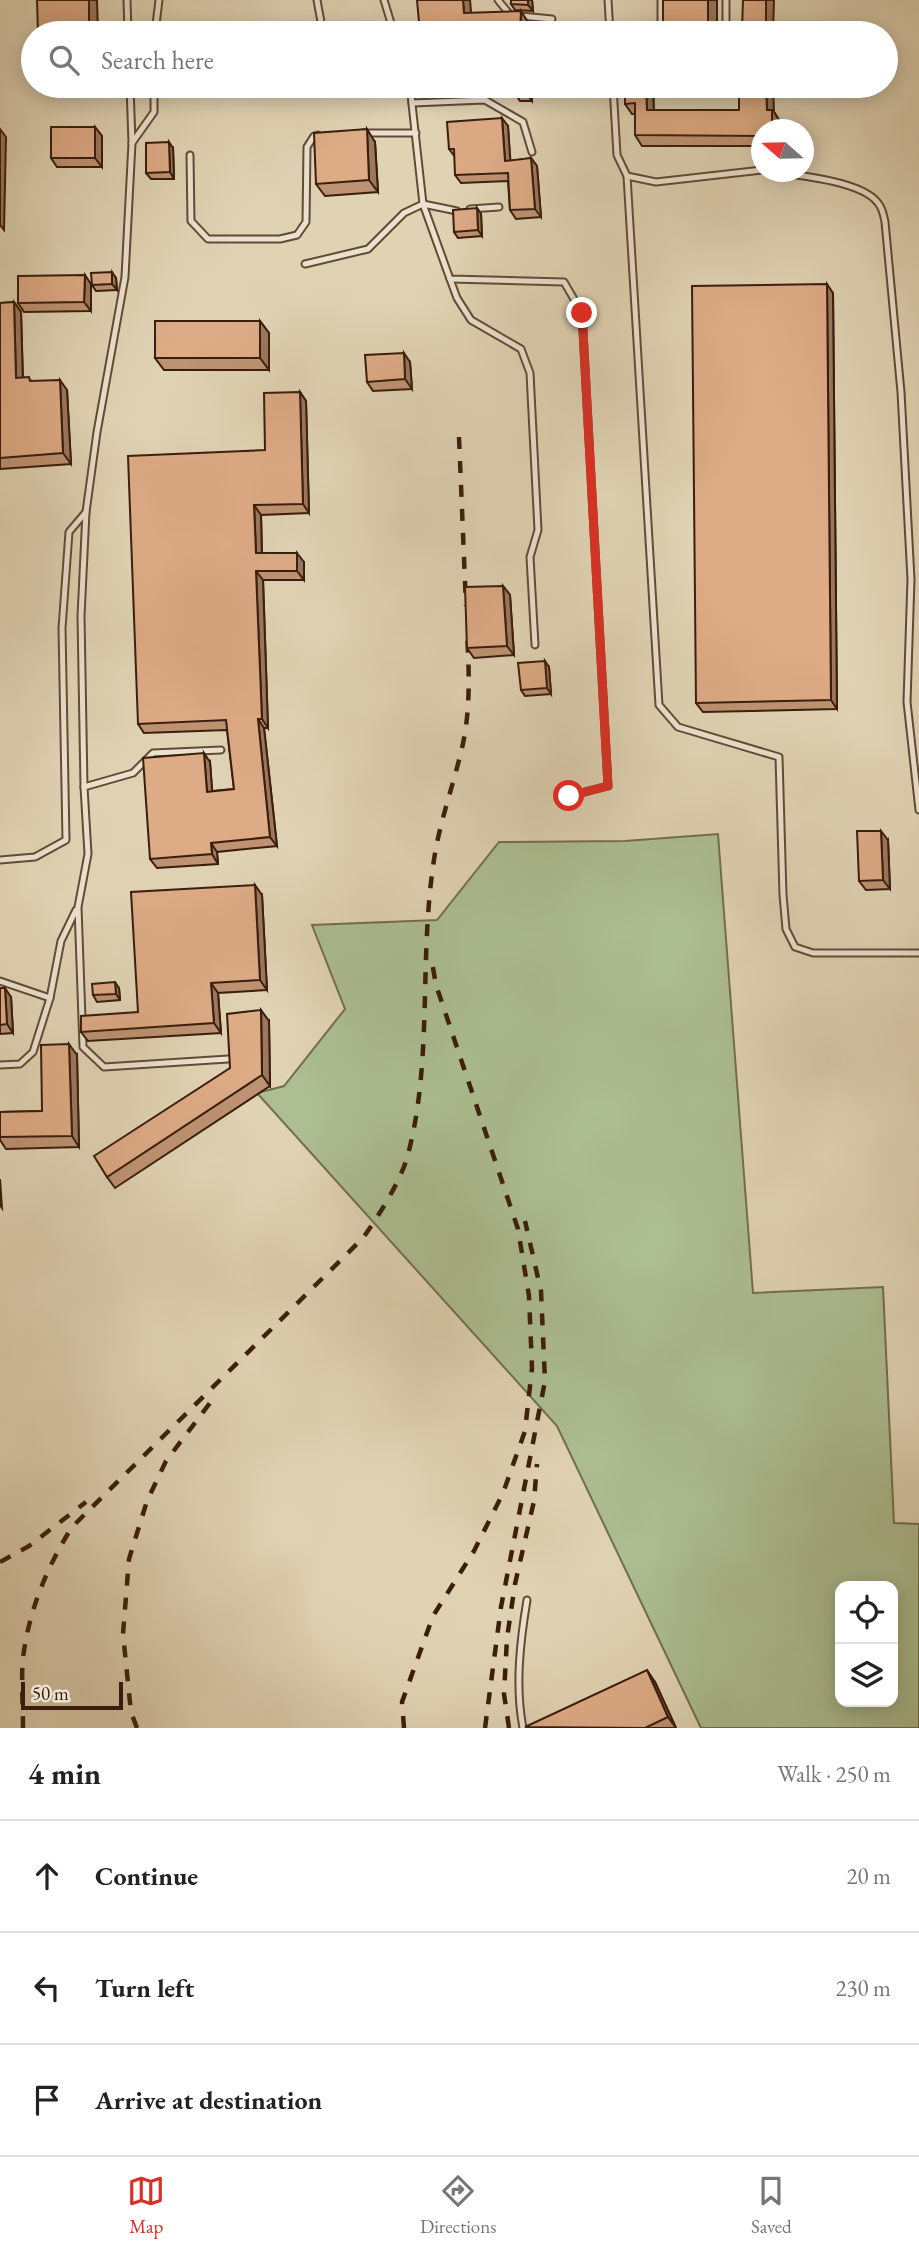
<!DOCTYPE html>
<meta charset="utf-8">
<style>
:root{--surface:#fff;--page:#f6f6f6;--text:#222;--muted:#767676;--line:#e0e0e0;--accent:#d93025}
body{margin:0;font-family:"EB Garamond",serif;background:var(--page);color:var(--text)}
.controls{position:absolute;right:21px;bottom:21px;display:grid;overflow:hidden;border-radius:14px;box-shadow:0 4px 18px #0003}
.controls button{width:63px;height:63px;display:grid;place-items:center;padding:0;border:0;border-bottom:2px solid var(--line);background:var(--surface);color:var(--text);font:35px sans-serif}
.compass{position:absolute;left:751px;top:119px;width:63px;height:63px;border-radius:50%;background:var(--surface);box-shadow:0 4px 18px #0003;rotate:290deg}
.scale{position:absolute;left:21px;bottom:18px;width:102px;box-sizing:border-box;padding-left:7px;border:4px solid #3a1d0c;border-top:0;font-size:19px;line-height:24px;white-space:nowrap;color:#3a1d0c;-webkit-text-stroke:5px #ebe2ce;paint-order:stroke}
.stop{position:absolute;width:21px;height:21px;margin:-16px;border:5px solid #d93025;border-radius:50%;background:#fff}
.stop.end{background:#d93025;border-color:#fff;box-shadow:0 2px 7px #0008}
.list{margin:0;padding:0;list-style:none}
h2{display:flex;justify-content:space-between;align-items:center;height:91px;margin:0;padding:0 28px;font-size:30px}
h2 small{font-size:23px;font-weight:400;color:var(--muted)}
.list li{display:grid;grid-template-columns:46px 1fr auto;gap:21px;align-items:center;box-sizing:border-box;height:112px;padding:0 28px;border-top:2px solid var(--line)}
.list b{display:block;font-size:26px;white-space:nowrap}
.list em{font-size:23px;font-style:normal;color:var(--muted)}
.icon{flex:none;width:38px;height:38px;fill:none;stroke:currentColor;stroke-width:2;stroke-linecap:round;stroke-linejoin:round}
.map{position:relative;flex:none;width:919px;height:1728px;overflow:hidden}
.search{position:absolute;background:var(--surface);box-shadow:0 4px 18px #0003;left:21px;right:21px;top:21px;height:77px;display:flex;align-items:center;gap:18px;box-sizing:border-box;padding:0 24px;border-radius:38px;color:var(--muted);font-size:26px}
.sheet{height:427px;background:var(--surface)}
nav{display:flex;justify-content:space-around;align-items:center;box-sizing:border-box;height:98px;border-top:2px solid var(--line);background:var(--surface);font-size:19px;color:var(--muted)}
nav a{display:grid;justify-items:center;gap:4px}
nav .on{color:var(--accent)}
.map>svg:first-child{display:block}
.green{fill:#acbe92;stroke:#736e4f;stroke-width:2;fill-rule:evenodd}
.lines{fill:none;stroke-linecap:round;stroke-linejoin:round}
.lane-casing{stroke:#644a36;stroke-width:9}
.lane{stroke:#ebe2ce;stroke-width:5}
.rail{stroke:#3a1d0c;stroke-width:4.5;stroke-dasharray:12 12;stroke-linecap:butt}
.wall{fill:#be9373;stroke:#3a1d0c;stroke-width:2}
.shaded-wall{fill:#9b785e;stroke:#3a1d0c;stroke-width:2}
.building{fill:#ddab86;stroke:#3a1d0c;stroke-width:2}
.route{stroke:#d93025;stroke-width:9}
</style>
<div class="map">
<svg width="919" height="1728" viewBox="0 0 919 1728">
<rect width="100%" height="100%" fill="#e0d3b4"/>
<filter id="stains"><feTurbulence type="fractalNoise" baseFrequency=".00286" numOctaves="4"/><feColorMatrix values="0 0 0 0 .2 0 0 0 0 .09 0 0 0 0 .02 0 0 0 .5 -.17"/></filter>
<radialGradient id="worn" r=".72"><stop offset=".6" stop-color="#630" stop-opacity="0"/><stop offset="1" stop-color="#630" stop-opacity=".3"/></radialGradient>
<path class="green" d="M718,834l35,459 130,-6 11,236 25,1v204h-218l-144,-302 -300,-333 27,-7 61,-77 -33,-84 125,-5 62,-78 126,-1zM840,1586h53v116h-53z"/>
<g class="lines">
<g class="lane-casing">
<g id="lane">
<polyline points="127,0 128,33"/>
<polyline points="317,0 323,33"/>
<polyline points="384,0 394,33"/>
<polyline points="498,0 511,16"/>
<polyline points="608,0 610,33"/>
<polyline points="661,0 661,33"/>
<polyline points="521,16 552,19"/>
<polyline points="155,33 159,0"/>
<polyline points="726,33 726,0"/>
<polyline points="130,86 132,143 125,277 97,432 86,512 81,616 84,787 88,854 78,907 83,1047 104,1067 228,1059"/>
<polyline points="357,86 374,88 389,86"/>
<polyline points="410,86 423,204 450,279 564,282 582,313 608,786 569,796"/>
<polyline points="613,86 617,155 627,176 659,705 678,727 779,757 783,895 786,929 795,947 813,953 919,953"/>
<polyline points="412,103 485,100 523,122 532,152"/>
<polyline points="363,133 416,133"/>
<polyline points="132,143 154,112 154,86"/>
<polyline points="190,155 191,221 208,239 280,239 297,235 306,222 307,147 314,136 318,135"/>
<path d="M774,172c26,4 93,9 106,34 3,5 4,11 5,16l16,170 10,187 -4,123 12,108"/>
<polyline points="627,176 656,182 762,170"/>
<polyline points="470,209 499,207"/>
<polyline points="305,264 368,249 404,213 423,204 457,211"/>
<polyline points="450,279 457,298 471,320 521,349 530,373 538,530 530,557 535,645"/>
<polyline points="84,787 133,773 153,753 221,750"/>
<polyline points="0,860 35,857 66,840 62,628 69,532 86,512"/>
<polyline points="0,981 50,998 61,941 76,910"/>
<polyline points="0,1065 20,1064 33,1052 50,998"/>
<path d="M523,1728c-8,-42 -3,-86 4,-128"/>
</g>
</g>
<use href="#lane" class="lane"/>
<g class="rail">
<polyline points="459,437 466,606"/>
<polyline points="0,1562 29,1546 86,1502"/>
<path d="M23,1728c0,-23 -2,-48 0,-70 6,-48 24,-91 49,-131l291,-289c16,-23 36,-54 44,-80 26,-94 12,-195 26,-291 5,-41 20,-80 29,-119 9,-39 7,-78 5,-117"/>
<polyline points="137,1728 131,1712 123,1634 129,1559 147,1501 166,1461 210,1403"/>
<polyline points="404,1728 402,1702 433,1616 474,1551 503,1493 525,1431 532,1368 529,1296 518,1229 436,985 432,962"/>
<polyline points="485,1728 501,1607 545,1381 541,1291 525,1221"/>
<polyline points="509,1728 504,1694 507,1638 515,1584 534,1501 537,1464"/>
</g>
</g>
<g class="wall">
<polygon points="532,0 533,11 515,10 511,4"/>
<polygon points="448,86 467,86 450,88"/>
<polygon points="512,86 532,86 532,101 520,101 513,90"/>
<polygon points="625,86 653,86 654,110 739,110 774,112 779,120 761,130 761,146 642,146 635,135 635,114 632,114 625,104"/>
<polygon points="508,126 510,161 531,158 537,166 541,217 516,219 510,210 508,181 461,183 455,175 455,157 449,149"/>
<polygon points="95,127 102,136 102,167 57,167 51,158"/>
<polygon points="375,142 378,192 325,196 316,184"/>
<polygon points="173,148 174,179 151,179 146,173"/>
<polygon points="477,208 481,214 482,236 458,238 454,232"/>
<polygon points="116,278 117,290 96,291 92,285"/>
<polygon points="91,284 91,311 24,312 18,303"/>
<polygon points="833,293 837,709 703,712 696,703"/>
<polygon points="14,302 21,312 23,377 32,381 67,390 71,464 0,469 0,303"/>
<polygon points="260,321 269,333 269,370 164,370 155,358"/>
<polygon points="410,362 412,389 373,391 367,382"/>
<polygon points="300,392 306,401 309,513 261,515 262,553 304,562 304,580 263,580 268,728 264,728 277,846 217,852 218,864 157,868 150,859 210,762 212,791 234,789 227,730 144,733 138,724 265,450"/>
<polygon points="503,586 510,595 514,655 474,658 467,648"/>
<polygon points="549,667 551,694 525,696 521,690"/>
<polygon points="888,840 890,889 866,890 859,881"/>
<polygon points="262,895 267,990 218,993 221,1033 88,1041 81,1032 138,1012"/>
<polygon points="0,988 11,997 13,1033 0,1034"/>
<polygon points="119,988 120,1000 97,1002 93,995"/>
<polygon points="269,1021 270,1086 115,1188 107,1177 230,1068"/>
<polygon points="77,1055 79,1147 6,1149 0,1140 0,1112 42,1111"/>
<polygon points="655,1682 676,1728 526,1728"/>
</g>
<g class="shaded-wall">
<polygon points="89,0 97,0 98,33 89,33"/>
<polygon points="463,0 470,0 472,24 464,13"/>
<polygon points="528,0 532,0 533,11 528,5"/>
<rect x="708" y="0" width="9" height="33"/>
<polygon points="766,0 774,0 773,33 766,33"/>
<polygon points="521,11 528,22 528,33 520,33"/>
<polygon points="524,86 532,86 532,101 524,90"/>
<polygon points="646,86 653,86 654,120 647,110"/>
<polygon points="766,86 773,86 774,112 779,120 779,130 772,130 767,110"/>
<polygon points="502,118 508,126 511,169 505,161"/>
<polygon points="95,127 102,136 102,167 95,158"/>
<polygon points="0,129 6,137 4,230 0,225"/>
<polygon points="367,129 375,142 378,192 369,180"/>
<polygon points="169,142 173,148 174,179 170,172"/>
<polygon points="531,158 537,166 541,217 535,209"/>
<polygon points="477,208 481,214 482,236 478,230"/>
<polygon points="112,272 116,278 117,290 112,284"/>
<polygon points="85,275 91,284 91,311 84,302"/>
<polygon points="827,284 833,293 837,709 831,700"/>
<polygon points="14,302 21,312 23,388 16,378"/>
<polygon points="260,321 269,333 269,370 260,358"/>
<polygon points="404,353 410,362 412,389 405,379"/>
<polygon points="60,380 67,390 71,464 63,453"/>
<polygon points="300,392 306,401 309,513 303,504"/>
<polygon points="254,505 261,515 262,562 256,553"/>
<polygon points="297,553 304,562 304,580 297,571"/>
<polygon points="256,571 263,580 268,728 262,719"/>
<polygon points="503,586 510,595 514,655 507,646"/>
<polygon points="545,661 549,667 551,694 547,688"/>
<polygon points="258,719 264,728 277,846 270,837"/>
<polygon points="204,753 210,762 213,801 207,792"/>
<polygon points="881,831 888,840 890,889 883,880"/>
<polygon points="211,843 217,852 218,864 212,854"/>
<polygon points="255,885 262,895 267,990 260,980"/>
<polygon points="115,982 119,988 120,1000 116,994"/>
<polygon points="211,983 218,993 221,1033 214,1023"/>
<polygon points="5,988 11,997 13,1033 7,1024"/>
<polygon points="261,1010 269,1021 270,1086 262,1075"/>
<polygon points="69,1044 77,1055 79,1147 72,1136"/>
<polygon points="0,1179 2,1208 0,1205"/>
<polygon points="647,1670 655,1682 676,1728 668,1717"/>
</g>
<g class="building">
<polygon points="37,0 89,0 89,33 38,33"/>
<polygon points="417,0 463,0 464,13 521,11 520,33 420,33"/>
<polygon points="511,0 528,0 528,5 511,4"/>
<rect x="663" y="0" width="45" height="33"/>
<polygon points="743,0 766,0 766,33 739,33 739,29 742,29"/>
<polygon points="512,86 524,86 524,90 513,90"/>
<polygon points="625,86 646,86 647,110 739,110 739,86 766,86 767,110 772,110 772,130 761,130 761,136 635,135 635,103 625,104"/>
<polygon points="502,118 505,161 531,158 535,209 510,210 508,173 455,175 454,149 449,149 447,122"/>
<rect x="51" y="127" width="44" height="31"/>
<polygon points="367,129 369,180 316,184 314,133"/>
<polygon points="169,142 170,172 146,173 146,143"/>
<polygon points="477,208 478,230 454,232 453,210"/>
<polygon points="112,272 112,284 92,285 91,273"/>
<polygon points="85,275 84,302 18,303 18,276"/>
<polygon points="827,284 831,700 696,703 692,286"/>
<polygon points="14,302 16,378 29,377 30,381 60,380 63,453 0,458 0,303"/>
<rect x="155" y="321" width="105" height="37"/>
<polygon points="404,353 405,379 367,382 365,355"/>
<polygon points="300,392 303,504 254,505 256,553 297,553 297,571 256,571 262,719 258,719 270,837 211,843 212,854 150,859 143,758 204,753 207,792 234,789 226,720 138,724 128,456 265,450 264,393"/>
<polygon points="503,586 507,646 467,648 465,587"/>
<polygon points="545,661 547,688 521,690 518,663"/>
<polygon points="857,831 881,831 883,880 859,881"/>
<polygon points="255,885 260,980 211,983 214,1023 81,1032 81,1016 138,1012 131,892"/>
<polygon points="115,982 116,994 93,995 92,984"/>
<polygon points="0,988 5,988 7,1024 0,1025"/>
<polygon points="261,1010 262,1075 107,1177 94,1156 230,1068 227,1014"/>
<polygon points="69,1044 72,1136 0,1137 0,1112 42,1111 41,1045"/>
<polygon points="647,1670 668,1717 645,1728 525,1727"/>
</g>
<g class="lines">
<polyline class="route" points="569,796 608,786 582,313"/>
</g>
<rect width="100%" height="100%" filter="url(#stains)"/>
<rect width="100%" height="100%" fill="url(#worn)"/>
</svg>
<div class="controls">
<button><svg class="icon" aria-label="locate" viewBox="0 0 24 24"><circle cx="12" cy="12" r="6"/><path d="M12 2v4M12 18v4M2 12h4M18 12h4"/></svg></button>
<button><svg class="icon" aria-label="layers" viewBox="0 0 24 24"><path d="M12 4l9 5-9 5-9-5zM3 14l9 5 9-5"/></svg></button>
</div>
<svg class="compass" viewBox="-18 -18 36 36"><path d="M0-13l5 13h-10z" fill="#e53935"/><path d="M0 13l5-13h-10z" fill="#767676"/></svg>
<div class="scale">50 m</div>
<div class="stop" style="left:569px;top:796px"></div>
<div class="stop end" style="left:582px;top:313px"></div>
<div class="search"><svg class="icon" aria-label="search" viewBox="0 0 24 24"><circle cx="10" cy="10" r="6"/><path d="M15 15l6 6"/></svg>Search here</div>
</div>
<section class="sheet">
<h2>4 min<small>Walk · 250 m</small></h2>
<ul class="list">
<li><svg class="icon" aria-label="ahead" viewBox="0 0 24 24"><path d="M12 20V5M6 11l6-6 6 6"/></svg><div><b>Continue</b></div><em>20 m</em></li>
<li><svg class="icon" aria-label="left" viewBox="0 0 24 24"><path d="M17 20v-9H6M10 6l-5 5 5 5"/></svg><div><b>Turn left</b></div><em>230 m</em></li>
<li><svg class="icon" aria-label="arrive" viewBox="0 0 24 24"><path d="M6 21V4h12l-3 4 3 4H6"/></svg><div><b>Arrive at destination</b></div></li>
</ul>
</section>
<nav>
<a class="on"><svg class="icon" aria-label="map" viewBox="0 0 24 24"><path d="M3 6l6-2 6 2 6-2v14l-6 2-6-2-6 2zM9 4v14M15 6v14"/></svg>Map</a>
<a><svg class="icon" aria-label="directions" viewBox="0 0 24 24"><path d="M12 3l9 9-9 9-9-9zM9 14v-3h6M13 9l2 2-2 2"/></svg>Directions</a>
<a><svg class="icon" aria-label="saved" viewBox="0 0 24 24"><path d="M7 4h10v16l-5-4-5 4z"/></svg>Saved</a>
</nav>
